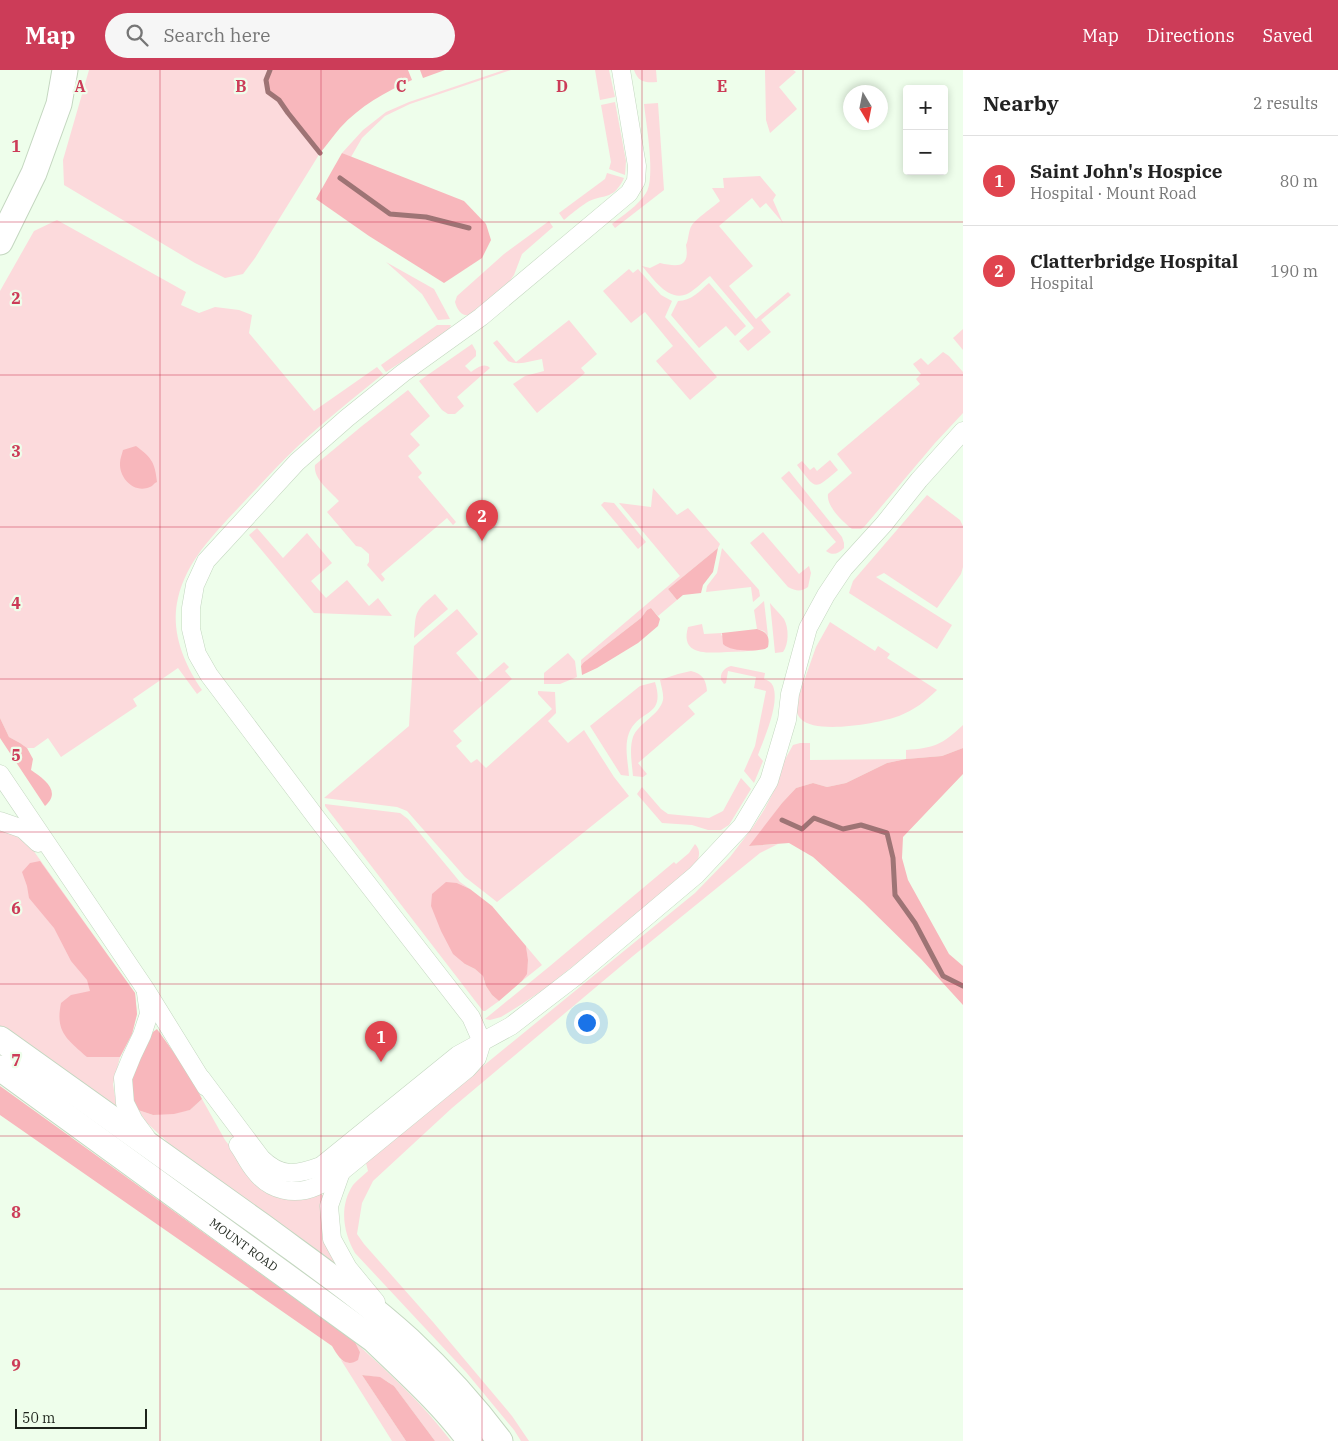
<!DOCTYPE html>
<meta charset="utf-8">
<style>
:root{--surface:#fff;--page:#f6f6f6;--text:#222;--muted:#767676;--line:#e0e0e0;--accent:#cc3c58}
body{margin:0;font-family:"IBM Plex Serif",serif;background:var(--page);color:var(--text)}
.controls{position:absolute;right:15px;top:15px;display:grid;overflow:hidden;border-radius:5px;box-shadow:0 2px 8px #0003}
.controls button{width:45px;height:45px;display:grid;place-items:center;padding:0;border:0;border-bottom:1px solid var(--line);background:var(--surface);color:var(--text);font:25px sans-serif}
.compass{position:absolute;left:843px;top:15px;width:45px;height:45px;border-radius:50%;background:var(--surface);box-shadow:0 2px 8px #0003;rotate:170deg}
.scale{position:absolute;left:15px;bottom:12px;width:132px;box-sizing:border-box;padding-left:5px;border:2px solid #1d241b;border-top:0;font-size:14px;line-height:18px;white-space:nowrap;color:#1d241b;-webkit-text-stroke:4px #eefeeb;paint-order:stroke}
.you{position:absolute;left:586px;top:952px;width:18px;height:18px;margin:-12px;border:4px solid #fff;border-radius:50%;background:#1a73e8;box-shadow:0 0 0 8px #1a73e833}
.badge{display:grid;place-items:center;width:32px;height:32px;border-radius:50%;background:var(--accent);color:#fff;font-size:16px;font-weight:700}
.pin{position:absolute;translate:-50% -41px;filter:drop-shadow(0 1px 2px #0008)}
.pin::after{content:'';position:absolute;top:26px;width:18px;height:15px;background:inherit;clip-path:polygon(0 0,100% 0,50% 100%)}
.list{margin:0;padding:0;list-style:none}
h2{display:flex;justify-content:space-between;align-items:center;height:65px;margin:0;padding:0 20px;font-size:21px}
h2 small{font-size:16px;font-weight:400;color:var(--muted)}
.list li{display:grid;grid-template-columns:32px 1fr auto;gap:15px;align-items:center;box-sizing:border-box;height:90px;padding:0 20px;border-top:1px solid var(--line)}
.list b{display:block;font-size:19px;white-space:nowrap}
.list p{margin:0;font-size:16px;white-space:nowrap;color:var(--muted)}
.list em{font-size:16px;font-style:normal;color:var(--muted)}
.icon{flex:none;width:28px;height:28px;fill:none;stroke:currentColor;stroke-width:2;stroke-linecap:round;stroke-linejoin:round}
.map{position:relative;flex:none;width:963px;height:1371px;overflow:hidden}
header{display:flex;align-items:center;gap:30px;box-sizing:border-box;height:70px;padding:0 25px;background:var(--accent);color:#fff}
header strong{font-size:24px}
nav{display:flex;gap:28px;margin-inline-start:auto;font-size:18px}
.search{width:350px;height:45px;background:var(--page);display:flex;align-items:center;gap:12px;box-sizing:border-box;padding:0 18px;border-radius:28px;color:var(--muted);font-size:19px}
main{display:flex}
aside{flex:1;background:var(--surface)}
.map>svg:first-child{display:block}
.green{fill:#fcdadc}
.forest{fill:#f8b7bc}
.lines{fill:none;stroke-linecap:round;stroke-linejoin:round}
.stream{stroke:#9e7475;stroke-width:5}
.minor-casing{stroke:#c4d7c0;stroke-width:19}
.secondary-casing{stroke:#c4d7c0;stroke-width:27}
.minor{stroke:#fff;stroke-width:18}
.secondary{stroke:#fff;stroke-width:25}
.grid{fill:none;stroke:#cc3c58;stroke-width:1;stroke-opacity:0.55}
.labels{text-anchor:middle;stroke-width:4.5;stroke-linejoin:round;paint-order:stroke}
.street-label{font-size:12px;fill:#1d241b;stroke:#eefeeb}
.grid-label{font-size:16px;text-anchor:middle;font-weight:bold;fill:#cc3c58;stroke:#eefeeb;stroke-width:4.5;stroke-linejoin:round;paint-order:stroke}
</style>
<header>
<strong>Map</strong>
<div class="search"><svg class="icon" aria-label="search" viewBox="0 0 24 24"><circle cx="10" cy="10" r="6"/><path d="M15 15l6 6"/></svg>Search here</div>
<nav><a>Map</a><a>Directions</a><a>Saved</a></nav>
</header>
<main>
<div class="map">
<svg width="963" height="1371" viewBox="0 0 963 1371">
<rect width="100%" height="100%" fill="#eefeeb"/>
<g class="green">
<polygon points="89,0 270,0 266,10 268,22 279,30 288,43 320,83 255,188 243,204 225,208 195,193 64,115 63,90"/>
<polygon points="504,0 511,0 410,34 385,46 362,68 351,87 342,83 363,60 386,42 409,32"/>
<polygon points="595,0 609,0 615,27 600,30"/>
<path d="M634,0h22l1,12c-12,1 -19,0 -23,-12z"/>
<polygon points="765,0 793,0 796,2 779,17 797,39 770,63 766,50"/>
<polygon points="615,32 626,91 625,105 609,99 611,92 601,35"/>
<path d="M658,33l6,87 -49,38 -3,-4c11,-9 26,-18 34,-31 10,-14 0,-70 -2,-89z"/>
<path d="M607,103l17,5c-11,24 -22,15 -38,25 -8,5 -15,11 -22,17l-5,-7 46,-34z"/>
<path d="M760,106l16,19 -3,5 10,23 -17,-20 -6,5 -8,-10 -33,28 34,40 -24,20 27,33 32,-27 3,3 -30,25 10,12 -23,19 -9,-10 15,-13 -44,-52c-7,5 -14,13 -21,17 -20,11 -36,-15 -47,-27l8,2 10,-5c18,4 30,5 26,-18 3,-6 2,-14 6,-20 4,-6 21,-18 28,-24l-8,-13h12l-1,-10z"/>
<path d="M57,150l129,72 -5,13 18,8 16,-6 24,3 13,5 -3,18 65,78 63,-44 6,7c-29,24 -60,48 -87,74 -19,18 -37,38 -55,57 -26,28 -54,55 -63,93 -8,33 6,66 24,92l-5,4 -19,-26 -45,31 4,7 -76,51 -13,-19 -14,10h-7l-7,-5 -11,-6 -9,-19v-427l34,-60z"/>
<path d="M549,151l4,6 -31,27 -8,21 -7,10 -37,30c-8,2 -13,-5 -15,-13l2,-6 47,-42z"/>
<polygon points="386,192 434,219 450,249 438,250 422,224"/>
<polygon points="629,199 633,203 638,199 661,225 672,231 665,247 717,307 690,330 656,291 673,276 645,242 631,253 603,221"/>
<path d="M709,213l37,43 -11,10 -9,-10 -27,22 -28,-33 7,-14c13,0 22,-10 31,-18z"/>
<path d="M569,250l28,34 -16,14 4,5 -48,40 -24,-29 12,-8 19,-5 -2,-12c-12,2 -23,7 -34,2l-15,-18 4,-3 19,22z"/>
<polygon points="437,255 451,255 448,262 386,302 381,295"/>
<polygon points="963,259 963,280 953,268"/>
<path d="M472,274l4,7v5l-11,10 6,6c6,-4 13,-10 19,-4l-33,29 7,9 -9,8h-7l-6,-4 -23,-29z"/>
<path d="M943,282l6,4 14,16v41l-28,30 -71,84 -3,2h-9c-9,-7 -26,-23 -24,-35l24,-21 -15,-19 83,-70 -4,-5 5,-5 -8,-10 8,-6 7,7z"/>
<path d="M408,320l22,26 -20,18 10,11 -12,11 14,17 -4,4 38,45 -3,3 -6,-7 -66,56 4,5 -3,3 -15,-17 2,-3v-8l-8,-7 -5,-1 -29,-34 12,-11c-9,-10 -26,-22 -24,-36l47,-39z"/>
<path d="M830,390l8,10c-25,21 -21,20 -41,-5l5,-4 8,9 4,-3 3,4z"/>
<path d="M789,401l53,66 2,6v5c-6,6 -11,8 -18,3l10,-9 -55,-64z"/>
<polygon points="653,418 677,445 688,438 720,474 718,478 668,519 677,530 658,546 651,538 647,540 641,548 583,593 581,596 581,590 680,506 619,433 651,437"/>
<polygon points="927,425 960,450 963,456 963,497 961,504 937,538 884,503 876,507 952,555 937,579 849,523 853,511"/>
<polygon points="604,432 614,433 646,472 638,479 601,435"/>
<polygon points="257,458 283,488 307,463 332,493 311,511 326,528 347,510 369,536 378,528 392,546 314,543 249,465"/>
<path d="M763,462l36,42 10,-8 2,7 -3,14c-7,5 -12,4 -20,0l-38,-44z"/>
<polygon points="722,478 759,520 760,526 753,532 751,517 706,522 707,516 717,503"/>
<path d="M435,524l13,15 -34,29c2,-27 0,-26 21,-44z"/>
<polygon points="764,531 768,566 764,561 757,559 754,540"/>
<path d="M770,533c4,5 10,11 14,16 5,9 5,25 -1,33l-8,1z"/>
<polygon points="457,539 478,564 456,583 481,612 504,592 509,597 505,601 512,609 453,661 462,671 456,676 471,693 477,689 486,698 552,639 538,624 538,621 555,622 556,643 548,651 568,673 584,660 614,707 629,726 497,832 465,807 407,741 397,737 324,728 409,656 414,576"/>
<path d="M830,552l45,29 3,-5 12,8 -3,4 50,32c-11,11 -23,20 -38,26 -19,7 -83,19 -98,3 -5,-4 -5,-12 -4,-18l19,-54z"/>
<path d="M702,554l2,10 18,-1 -1,2 27,15h11c-11,1 -22,2 -32,2 -20,1 -47,4 -39,-25z"/>
<polygon points="568,583 575,591 577,607 560,614 544,614 544,603"/>
<path d="M731,596l34,7 -1,6c4,1 7,3 9,7 7,18 -9,52 -15,69l5,6 -9,22 -10,-12 11,-25 11,-55 -12,-3 2,-11 -28,-6 -2,12 -2,1 -3,-4c-1,-7 3,-12 10,-14z"/>
<path d="M691,601c12,3 15,9 16,20l-19,15 7,8 -57,49 9,11 -4,3 -10,-1c-1,-12 -4,-27 0,-39 6,-15 26,-21 30,-37 1,-6 -2,-14 -3,-20l18,-6z"/>
<path d="M655,612c11,36 -16,26 -26,51 -5,13 -1,29 0,43l-8,-1 -31,-49 50,-40z"/>
<path d="M963,655v23l-21,8 -36,3 -19,4 -41,20 -19,4 -14,-4 -17,5 -14,15 -32,43 28,-2 -18,9 -127,103 -181,152 -79,73 -11,22 -5,31 7,10 69,78 79,94 17,25h-8l-7,-11 -48,-58 -111,-119c-12,-21 -16,-47 -2,-68 4,-5 10,-9 15,-14l-2,-8 111,-92 218,-178 35,-36 23,-30 11,-17 14,-27 5,-20 10,-18 7,-2h10v17l96,-1v-9c28,-2 36,-5 57,-25z"/>
<polygon points="741,708 751,719 729,755 721,760 708,760 692,755 662,753 637,724 642,717 661,739 668,744 709,748 723,741"/>
<polygon points="325,734 400,743 408,749 460,812 470,819 457,813 465,894 475,899 483,906 486,916 492,925 499,931 485,941 483,941 325,736"/>
<polygon points="0,760 7,761 28,773 135,923 137,944 132,964 120,987 113,1014 117,1039 0,957"/>
<path d="M695,774c7,7 4,15 -1,23l-96,79 -51,41 -25,17 -21,13 -11,3 -5,-1 65,-53 124,-104 2,2 13,-11z"/>
<path d="M526,876l16,19 -20,16c7,-12 6,-21 4,-35z"/>
<polygon points="202,1029 225,1070 257,1112 323,1125 321,1136 348,1209 188,1091 147,1053 138,1040 153,1045 190,1040"/>
<path d="M355,1272c34,31 68,62 96,99h-16l-41,-55c-12,-9 -17,-9 -32,-11l44,66h-14l-51,-81 7,3 12,-11z"/>
</g>
<g class="forest">
<path d="M270,0h138l4,10c-27,12 -52,26 -72,48 -7,8 -13,17 -20,25l-32,-40 -9,-13 -11,-8 -2,-12z"/>
<polygon points="420,0 445,0 423,8"/>
<polygon points="342,83 464,131 486,154 491,170 482,188 444,213 369,166 316,129"/>
<path d="M136,376c15,11 19,16 21,36 -3,1 -4,4 -7,5 -16,7 -31,-9 -30,-24 0,-4 2,-9 3,-13z"/>
<polygon points="718,478 713,502 703,515 701,523 683,525 677,530 668,519"/>
<polygon points="651,538 660,549 658,556 638,573 597,598 582,605 581,596 583,593 641,548 647,540"/>
<path d="M757,559c10,3 13,7 11,18l-3,2c-12,2 -34,3 -42,-5l-1,-11z"/>
<path d="M0,648l9,19 11,6 7,5 6,11 -2,11c13,9 31,21 14,36l-45,-68z"/>
<polygon points="963,678 963,704 903,767 902,788 908,810 949,884 963,896 963,935 921,889 863,832 813,787 789,773 749,776 782,733 796,718 813,713 827,717 846,713 887,693 906,689 942,686"/>
<path d="M40,791l95,132 2,21 -5,20 -12,23h-33c-20,-18 -32,-25 -26,-54l10,-8 19,-4 -3,-11 -16,-19 -17,-33 -25,-30 -2,-12 -5,-14 8,-9z"/>
<polygon points="446,812 457,813 470,819 492,836 526,876 528,890 527,904 522,911 499,931 492,925 486,916 483,906 475,899 465,894 453,884 441,861 431,836 432,824"/>
<polygon points="157,959 190,1005 202,1029 190,1040 174,1044 153,1045 138,1040 133,1033 131,1005 153,962"/>
<path d="M0,1016l355,256 5,10 -2,8c-13,9 -20,-4 -26,-14l-332,-231z"/>
<polygon points="362,1305 380,1307 394,1316 435,1371 406,1371"/>
</g>
<g class="lines">
<g class="stream">
<polyline points="270,0 266,10 268,22 279,30 288,43 320,83"/>
<polyline points="340,108 390,144 426,147 469,158"/>
<polyline points="782,750 802,759 814,748 843,759 861,755 887,763 893,788 895,825 915,853 943,906 963,916"/>
</g>
<g class="minor-casing">
<g id="minor">
<polyline points="0,704 146,920 206,1017"/>
<polyline points="0,751 23,759 38,773"/>
<polyline points="482,972 471,947 318,750 209,605 197,584 191,559 191,538 195,515 206,491 297,392 347,348 403,303 481,247 629,123 636,111 637,96 621,0"/>
<path d="M201,1008l60,80c20,20 36,17 60,8l137,-111 53,-29 65,-50 120,-101 46,-49 27,-45 18,-61 3,-26 18,-66 18,-33 18,-27 40,-44 35,-44 44,-49"/>
<polyline points="146,1067 134,1051 125,1033 123,1008 132,986 142,965 149,944 146,923"/>
<path d="M238,1075c6,8 10,18 17,26 15,20 40,25 62,15 8,-4 16,-10 24,-14l126,-103 10,-11 5,-16"/>
<polyline points="341,1102 329,1136 332,1169 348,1198 376,1232"/>
</g>
</g>
<g class="secondary-casing">
<g id="secondary">
<polyline points="0,172 34,103 59,34 65,0"/>
<path d="M0,969c87,63 175,124 262,187 50,37 101,72 147,114 33,31 64,65 91,101"/>
<path id="s1" d="M0,998l374,272c33,32 69,64 96,101"/>
</g>
</g>
<use href="#minor" class="minor"/>
<use href="#secondary" class="secondary"/>
</g>
<path class="grid" d="M160,0v1371M321,0v1371M482,0v1371M642,0v1371M803,0v1371M0,152h963M0,305h963M0,457h963M0,609h963M0,762h963M0,914h963M0,1066h963M0,1219h963"/>
<g class="labels">
<g class="street-label">
<text dy="4" stroke="none"><textPath href="#s1" startOffset="301">MOUNT ROAD</textPath></text>
</g>
</g>
<g class="grid-label">
<text x="80" y="22">A</text>
<text x="241" y="22">B</text>
<text x="401" y="22">C</text>
<text x="562" y="22">D</text>
<text x="722" y="22">E</text>
<text x="16" y="82">1</text>
<text x="16" y="234">2</text>
<text x="16" y="387">3</text>
<text x="16" y="539">4</text>
<text x="16" y="691">5</text>
<text x="16" y="844">6</text>
<text x="16" y="996">7</text>
<text x="16" y="1148">8</text>
<text x="16" y="1301">9</text>
</g>
</svg>
<div class="controls">
<button>+</button>
<button>−</button>
</div>
<svg class="compass" viewBox="-18 -18 36 36"><path d="M0-13l5 13h-10z" fill="#e53935"/><path d="M0 13l5-13h-10z" fill="#767676"/></svg>
<div class="scale">50 m</div>
<div class="you"></div>
<div class="pin badge" style="left:381px;top:992px;background:#e0444e">1</div>
<div class="pin badge" style="left:482px;top:471px;background:#e0444e">2</div>
</div>
<aside>
<h2>Nearby<small>2 results</small></h2>
<ul class="list">
<li><span class="badge" style="background:#e0444e">1</span><div><b>Saint John's Hospice</b><p>Hospital · Mount Road</p></div><em>80 m</em></li>
<li><span class="badge" style="background:#e0444e">2</span><div><b>Clatterbridge Hospital</b><p>Hospital</p></div><em>190 m</em></li>
</ul>
</aside>
</main>
